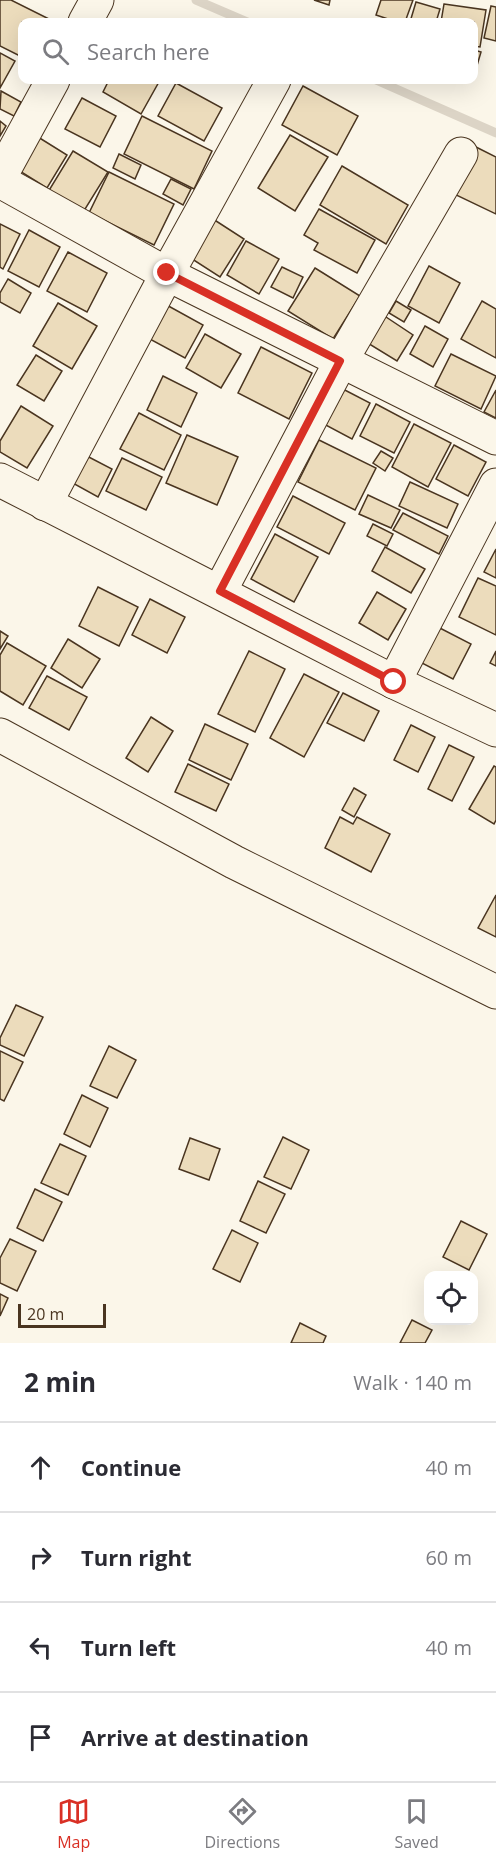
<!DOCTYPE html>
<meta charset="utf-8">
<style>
:root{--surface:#fff;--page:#f7f7f7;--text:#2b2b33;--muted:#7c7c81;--line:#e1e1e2;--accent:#d93025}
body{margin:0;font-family:"Open Sans",sans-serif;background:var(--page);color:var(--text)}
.controls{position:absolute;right:18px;bottom:18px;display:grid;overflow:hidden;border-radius:12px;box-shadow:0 6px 24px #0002}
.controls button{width:54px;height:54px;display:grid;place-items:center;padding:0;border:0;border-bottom:2px solid var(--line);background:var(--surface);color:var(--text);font:30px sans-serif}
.scale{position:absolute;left:18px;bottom:15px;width:88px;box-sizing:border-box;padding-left:6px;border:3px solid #4a3520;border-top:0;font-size:16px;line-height:21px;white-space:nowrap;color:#4a3520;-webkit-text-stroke:4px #fbf6e9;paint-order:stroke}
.stop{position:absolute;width:18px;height:18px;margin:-14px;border:4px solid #d93025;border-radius:50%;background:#fff}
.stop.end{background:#d93025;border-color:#fff;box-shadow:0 2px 6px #0008}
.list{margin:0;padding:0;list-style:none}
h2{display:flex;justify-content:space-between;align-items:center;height:78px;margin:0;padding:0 24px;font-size:26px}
h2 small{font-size:20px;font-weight:400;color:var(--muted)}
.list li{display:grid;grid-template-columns:39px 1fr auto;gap:18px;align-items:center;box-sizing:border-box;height:90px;padding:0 24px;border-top:2px solid var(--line)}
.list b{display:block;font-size:22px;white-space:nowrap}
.list em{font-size:20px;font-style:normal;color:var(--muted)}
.icon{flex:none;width:33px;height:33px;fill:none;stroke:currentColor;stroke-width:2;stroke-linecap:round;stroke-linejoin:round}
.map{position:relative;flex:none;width:496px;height:1343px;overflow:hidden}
.search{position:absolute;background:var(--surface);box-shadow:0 6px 24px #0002;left:18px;right:18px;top:18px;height:66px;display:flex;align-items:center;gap:15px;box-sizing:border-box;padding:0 21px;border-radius:12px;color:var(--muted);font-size:22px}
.sheet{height:438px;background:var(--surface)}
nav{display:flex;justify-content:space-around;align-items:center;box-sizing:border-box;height:84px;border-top:2px solid var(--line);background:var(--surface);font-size:16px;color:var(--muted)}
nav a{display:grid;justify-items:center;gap:3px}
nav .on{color:var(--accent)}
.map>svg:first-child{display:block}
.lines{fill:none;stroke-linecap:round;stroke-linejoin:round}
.stream{stroke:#dcd4c6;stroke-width:9}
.building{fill:#ecdcbc;stroke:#4a3520;stroke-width:1.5}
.minor-casing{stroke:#4a3520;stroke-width:35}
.minor{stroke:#fbf6e9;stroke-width:33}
.route{stroke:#d93025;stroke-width:8}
</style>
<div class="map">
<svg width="496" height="1343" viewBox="0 0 496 1343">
<rect width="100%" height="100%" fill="#fbf6e9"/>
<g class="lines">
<g class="stream">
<polyline points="196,0 247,22"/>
<polyline points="376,80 496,133"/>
</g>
</g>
<g class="building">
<polygon points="0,0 11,0 51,20 49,22 22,22 22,57 0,46"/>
<polygon points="314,0 330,0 329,5"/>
<polygon points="381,0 413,0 405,22 397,22 376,15"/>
<polygon points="416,2 440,9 436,22 410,22"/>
<polygon points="444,4 486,10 480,47 474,46 474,22 441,22"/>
<polygon points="491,6 496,7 496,41 484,38"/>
<polygon points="474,50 481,52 476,69 474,68"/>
<polygon points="0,53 15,61 0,88"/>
<polygon points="109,80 160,80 141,114 103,92"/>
<polygon points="176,83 222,108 204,141 158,116"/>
<polygon points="303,86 358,116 337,155 282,125"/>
<polygon points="1,91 21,102 14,116 0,109"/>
<polygon points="82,98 116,116 100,147 65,129"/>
<polygon points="142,116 212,151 194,189 124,154"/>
<polygon points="0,121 6,126 0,136"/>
<polygon points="290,135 328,157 295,211 258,188"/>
<polygon points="38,137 67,155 47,188 18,170"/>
<polygon points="476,147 496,157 496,214 454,194"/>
<polygon points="73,151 108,172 82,214 48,192"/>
<polygon points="119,154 141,165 135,179 113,168"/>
<polygon points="342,166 408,205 386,244 320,205"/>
<polygon points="109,172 174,204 154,245 89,213"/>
<polygon points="171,179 191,189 183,205 163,194"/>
<polygon points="319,209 375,240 357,273 314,250 318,243 304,235"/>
<polygon points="213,219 244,239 220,277 189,257"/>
<polygon points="0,224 20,234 3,269 0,267"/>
<polygon points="29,230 60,247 39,287 8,271"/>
<polygon points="246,241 279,259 259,294 227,275"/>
<polygon points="68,252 107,273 87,312 47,291"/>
<polygon points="429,266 460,283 439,323 408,306"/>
<polygon points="282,267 303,277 293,298 271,287"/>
<polygon points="315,268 360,296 333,339 288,311"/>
<polygon points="8,279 31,293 20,313 0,302 0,293"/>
<polygon points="396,301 411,310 404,322 389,313"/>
<polygon points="482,301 496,309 496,358 461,339"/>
<polygon points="58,303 97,326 72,369 33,346"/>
<polygon points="163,303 203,325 185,358 146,337"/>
<polygon points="383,315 413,335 397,361 366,342"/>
<polygon points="425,326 448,339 433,367 410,354"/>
<polygon points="205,334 241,354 221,388 186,368"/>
<polygon points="261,347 312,373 289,419 238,393"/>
<polygon points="451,354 496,376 481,409 435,386"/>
<polygon points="36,355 62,371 44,401 17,385"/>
<polygon points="163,376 197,393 181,427 147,410"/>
<polygon points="339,387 370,403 352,439 320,422"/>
<polygon points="496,390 496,418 484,412"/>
<polygon points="376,404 410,422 394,453 360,436"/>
<polygon points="21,406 53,426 27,468 0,452 0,441"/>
<polygon points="139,413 181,435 164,470 120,449"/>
<polygon points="414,424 451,443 428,487 392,467"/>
<polygon points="187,435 238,457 217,505 166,483"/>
<polygon points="319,440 376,468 355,510 298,482"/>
<polygon points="454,445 486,462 468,496 436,479"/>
<polygon points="381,451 393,458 385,471 373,463"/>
<polygon points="83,454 112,469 98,497 69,481"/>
<polygon points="122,458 162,477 146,510 106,491"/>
<polygon points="410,482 458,504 447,528 399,506"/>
<polygon points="368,495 400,510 391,528 359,514"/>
<polygon points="293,496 345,523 329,554 277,527"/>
<polygon points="403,513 448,536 439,554 393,530"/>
<polygon points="373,524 393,534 387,546 367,536"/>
<polygon points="275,534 318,557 294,602 251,579"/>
<polygon points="385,547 425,569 411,593 372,571"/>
<polygon points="496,549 496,578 484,572"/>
<polygon points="478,578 496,586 496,635 459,617"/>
<polygon points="98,587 138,607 119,646 79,626"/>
<polygon points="377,592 406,609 388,640 359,623"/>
<polygon points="150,599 185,617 167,653 132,635"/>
<polygon points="434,625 471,644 453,679 416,660"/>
<polygon points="0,631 8,636 0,649"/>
<polygon points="68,639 100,659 82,688 51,668"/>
<polygon points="7,643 46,666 23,705 0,691 0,655"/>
<polygon points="249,651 285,669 255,732 218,714"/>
<polygon points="496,651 496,666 490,663"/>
<polygon points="304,674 339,692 304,757 270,738"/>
<polygon points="47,676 87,697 69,730 29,708"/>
<polygon points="343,693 379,711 364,741 327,723"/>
<polygon points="151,717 173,731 148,772 126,758"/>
<polygon points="205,724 248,744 231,780 189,760"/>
<polygon points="411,725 435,737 418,772 394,760"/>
<polygon points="449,745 474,757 452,801 428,789"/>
<polygon points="188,764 229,784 216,811 175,792"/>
<polygon points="494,766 496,767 496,820 494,824 469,809"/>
<polygon points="354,788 366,795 354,817 342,810"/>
<polygon points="340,817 353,824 357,817 390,834 371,872 325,848"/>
<polygon points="496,895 496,937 478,928"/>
<polygon points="16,1005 43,1017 24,1056 0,1045 0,1038"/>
<polygon points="109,1046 136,1060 117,1098 90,1086"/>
<polygon points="0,1051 23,1062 4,1101 0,1099"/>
<polygon points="82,1095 108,1108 90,1147 64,1134"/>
<polygon points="283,1137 309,1150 291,1189 264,1177"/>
<polygon points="190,1138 220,1149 209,1180 179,1169"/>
<polygon points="60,1144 86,1156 68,1195 41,1183"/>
<polygon points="258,1181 285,1194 266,1233 240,1221"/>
<polygon points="35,1189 62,1202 43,1241 17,1228"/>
<polygon points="461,1221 487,1234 469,1270 443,1257"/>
<polygon points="232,1230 258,1243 240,1282 213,1269"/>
<polygon points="10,1239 36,1251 17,1291 0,1283 0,1258"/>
<polygon points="0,1294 8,1298 0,1316"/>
<polygon points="412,1320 432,1330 425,1343 400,1343"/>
<polygon points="300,1323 326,1336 323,1343 291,1343"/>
</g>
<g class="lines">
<g class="minor-casing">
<g id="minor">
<polyline points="85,22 97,0"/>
<polyline points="0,177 53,80"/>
<polyline points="0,181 167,274 496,438"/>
<polyline points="0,480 394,682 496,730"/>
<polyline points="45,504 167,274 274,80"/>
<polyline points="220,591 341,361 461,154"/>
<polyline points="394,682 496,485"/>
<polyline points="0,735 234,862 496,992"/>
</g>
</g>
<use href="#minor" class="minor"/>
</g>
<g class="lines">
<polyline class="route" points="167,273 340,361 220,591 394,682"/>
</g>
</svg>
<div class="controls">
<button><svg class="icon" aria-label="locate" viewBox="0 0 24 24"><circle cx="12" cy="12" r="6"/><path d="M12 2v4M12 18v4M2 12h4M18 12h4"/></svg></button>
</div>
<div class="scale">20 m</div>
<div class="stop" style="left:394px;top:682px"></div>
<div class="stop end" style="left:167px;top:273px"></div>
<div class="search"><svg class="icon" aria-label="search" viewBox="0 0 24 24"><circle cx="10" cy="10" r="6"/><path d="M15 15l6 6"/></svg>Search here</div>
</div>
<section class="sheet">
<h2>2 min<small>Walk · 140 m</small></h2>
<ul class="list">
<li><svg class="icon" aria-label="ahead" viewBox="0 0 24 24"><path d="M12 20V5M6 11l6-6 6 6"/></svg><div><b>Continue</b></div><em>40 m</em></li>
<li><svg class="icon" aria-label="right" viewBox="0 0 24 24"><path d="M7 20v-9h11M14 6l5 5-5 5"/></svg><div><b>Turn right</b></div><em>60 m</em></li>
<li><svg class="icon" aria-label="left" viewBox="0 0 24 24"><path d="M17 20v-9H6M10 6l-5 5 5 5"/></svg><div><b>Turn left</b></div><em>40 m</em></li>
<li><svg class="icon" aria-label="arrive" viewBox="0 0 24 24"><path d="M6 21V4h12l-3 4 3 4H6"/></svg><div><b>Arrive at destination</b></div></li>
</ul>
</section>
<nav>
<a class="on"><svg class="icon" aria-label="map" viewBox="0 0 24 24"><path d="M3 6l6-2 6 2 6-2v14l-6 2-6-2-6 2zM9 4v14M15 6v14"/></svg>Map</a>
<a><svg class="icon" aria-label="directions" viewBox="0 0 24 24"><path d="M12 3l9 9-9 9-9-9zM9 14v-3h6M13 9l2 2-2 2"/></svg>Directions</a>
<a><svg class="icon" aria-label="saved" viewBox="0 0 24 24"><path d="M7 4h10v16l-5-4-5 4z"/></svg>Saved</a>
</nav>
